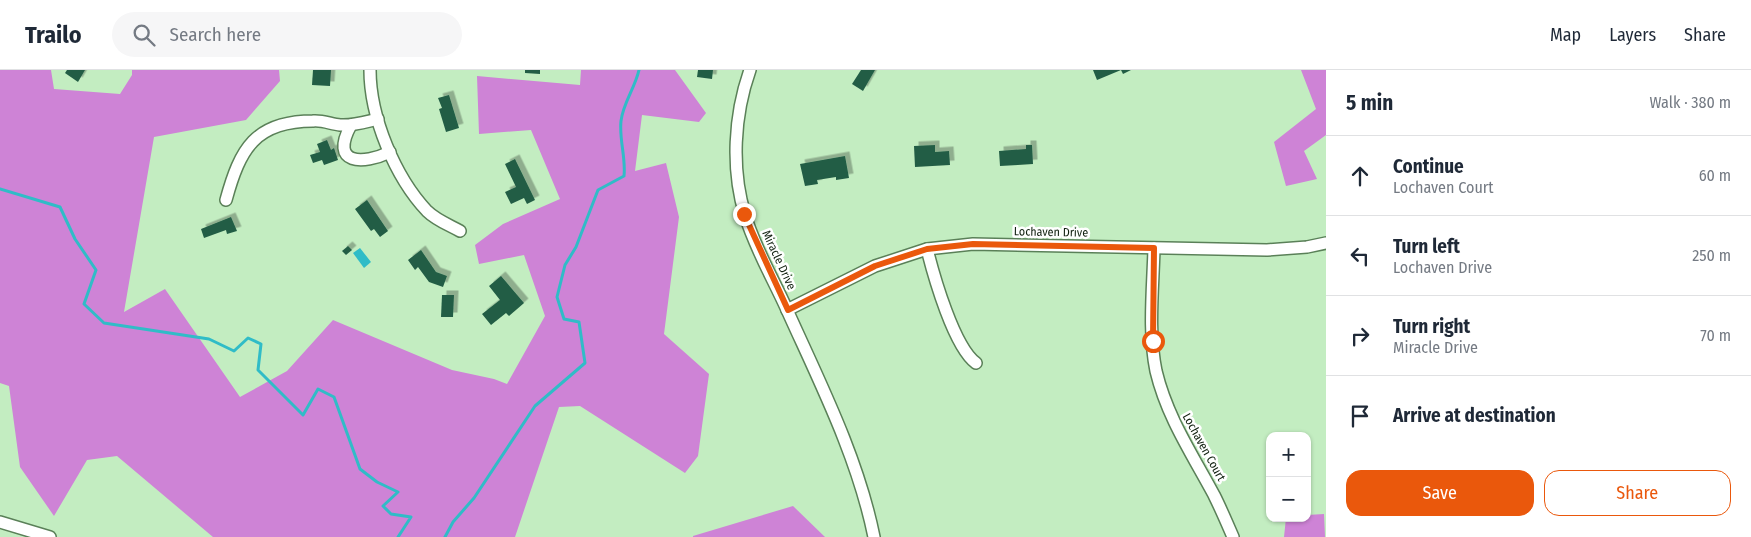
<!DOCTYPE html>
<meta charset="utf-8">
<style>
:root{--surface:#fff;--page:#f6f6f7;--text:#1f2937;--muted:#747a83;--line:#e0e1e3;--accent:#ea580c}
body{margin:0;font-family:"Fira Sans Condensed",sans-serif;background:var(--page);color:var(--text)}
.controls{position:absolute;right:15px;bottom:15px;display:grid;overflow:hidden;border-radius:10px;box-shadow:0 1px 4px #0004}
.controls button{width:45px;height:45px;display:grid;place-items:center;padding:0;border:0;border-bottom:1px solid var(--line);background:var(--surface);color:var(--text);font:25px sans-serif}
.stop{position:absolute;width:15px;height:15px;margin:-11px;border:4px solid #ea580c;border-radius:50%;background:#fff}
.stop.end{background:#ea580c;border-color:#fff;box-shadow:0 1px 5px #0008}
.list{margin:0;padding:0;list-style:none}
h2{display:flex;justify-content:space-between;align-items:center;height:65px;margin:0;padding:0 20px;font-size:21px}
h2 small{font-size:16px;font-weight:400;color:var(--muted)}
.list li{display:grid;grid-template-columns:32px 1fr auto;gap:15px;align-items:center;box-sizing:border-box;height:80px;padding:0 20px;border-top:1px solid var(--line)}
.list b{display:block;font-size:19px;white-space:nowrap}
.list p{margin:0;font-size:16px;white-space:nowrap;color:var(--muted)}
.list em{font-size:16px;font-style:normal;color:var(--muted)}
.actions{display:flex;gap:10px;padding:15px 20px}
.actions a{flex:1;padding:11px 0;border:1px solid var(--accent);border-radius:15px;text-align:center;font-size:18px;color:var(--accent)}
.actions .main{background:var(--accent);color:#fff}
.icon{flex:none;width:28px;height:28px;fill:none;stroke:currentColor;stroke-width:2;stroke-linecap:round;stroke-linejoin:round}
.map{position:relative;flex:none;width:1326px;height:467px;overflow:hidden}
header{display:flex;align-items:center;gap:30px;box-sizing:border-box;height:70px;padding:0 25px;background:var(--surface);border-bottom:1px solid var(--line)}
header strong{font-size:24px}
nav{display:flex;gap:28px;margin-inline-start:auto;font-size:18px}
.search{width:350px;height:45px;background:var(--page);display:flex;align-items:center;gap:12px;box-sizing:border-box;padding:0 18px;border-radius:28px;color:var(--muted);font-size:19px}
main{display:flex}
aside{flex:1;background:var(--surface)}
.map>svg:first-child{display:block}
.forest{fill:#ce83d6}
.water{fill:#30bcc7}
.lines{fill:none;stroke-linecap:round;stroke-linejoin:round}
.stream{stroke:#30bcc7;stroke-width:3}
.building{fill:#225d45;filter:url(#shadow)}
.minor-casing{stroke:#5a8058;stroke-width:14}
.minor{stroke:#fff;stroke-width:11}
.route{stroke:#ea580c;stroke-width:6}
.labels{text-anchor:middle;stroke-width:5;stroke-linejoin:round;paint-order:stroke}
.street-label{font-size:12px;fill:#122111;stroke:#fff}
</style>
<header>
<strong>Trailo</strong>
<div class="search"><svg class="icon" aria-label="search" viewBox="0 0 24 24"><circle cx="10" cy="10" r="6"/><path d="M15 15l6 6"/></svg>Search here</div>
<nav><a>Map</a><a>Layers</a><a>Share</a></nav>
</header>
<main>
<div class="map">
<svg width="1326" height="467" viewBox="0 0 1326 467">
<defs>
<filter id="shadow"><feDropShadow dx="4.5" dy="-4.5" stdDeviation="0" flood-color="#0004"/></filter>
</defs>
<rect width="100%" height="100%" fill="#c3edc1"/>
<g class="forest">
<polygon points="0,0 51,0 54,19 120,24 132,5 132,0 279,0 280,11 246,50 154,67 124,242 165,219 240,327 287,301 333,250 452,300 494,309 507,314 545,246 524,185 479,194 475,175 503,154 560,129 531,60 479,64 477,6 580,15 581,0 675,0 706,43 699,52 642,45 635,101 666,93 679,147 664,264 709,304 698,386 685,403 580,336 559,337 515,467 213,467 117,386 87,390 54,446 20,397 9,316 0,313"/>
<polygon points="1301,0 1326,0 1326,65 1304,81 1317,109 1286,116 1274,72 1316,39"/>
<polygon points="793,436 825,467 693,467 693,466"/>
<polygon points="1324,444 1325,467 1284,467 1286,448 1307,448 1307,445"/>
</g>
<polygon class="water" points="360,178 371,192 364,198 353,183"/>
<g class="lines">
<g class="stream">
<polyline points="0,119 60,137 75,169 96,200 84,234 104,253 209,269 234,281 248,268 261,274 258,300 303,345 318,319 334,327 360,399 377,412 398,422 383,436 391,444 411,447 398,467"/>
<path d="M445,467l8,-15 21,-24 61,-92 50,-43 -6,-41 -15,-3 -7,-22 8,-32 11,-18 22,-57 26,-14c2,-19 -5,-36 -3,-55 2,-18 14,-33 18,-51"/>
</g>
</g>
<g class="building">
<polygon points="67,0 85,0 78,12 65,3"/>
<polygon points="313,0 331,0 330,16 312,15"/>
<polygon points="525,0 540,0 540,4 525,3"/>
<polygon points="698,0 713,0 712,9 697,7"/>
<polygon points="861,0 875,0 863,21 852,14"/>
<polygon points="1093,0 1131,0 1123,4 1121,0 1097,10"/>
<polygon points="449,25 459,58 446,62 439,39 442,38 438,28"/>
<polygon points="327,70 331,80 334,78 338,90 324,95 322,90 313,93 310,85 320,82 317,74"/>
<polygon points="935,75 935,82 949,81 950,95 915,97 914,76"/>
<polygon points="1026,75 1032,75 1033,94 1000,96 999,81 1026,79"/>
<polygon points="845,86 849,108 836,110 836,107 817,110 818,114 805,116 800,94"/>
<polygon points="515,89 535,130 527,134 524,128 511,134 505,122 516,117 505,94"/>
<polygon points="367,130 388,161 380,167 374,159 371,161 355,139"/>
<polygon points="231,147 237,161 227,164 226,160 204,168 201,159"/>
<polygon points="348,176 352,180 346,185 342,181"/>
<polygon points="421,180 436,202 447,206 443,217 429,212 418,197 415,200 408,190"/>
<polygon points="501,206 524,233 509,246 506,243 491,255 482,244 500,230 489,216"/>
<polygon points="442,225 454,225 453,247 441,247"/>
</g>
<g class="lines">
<g class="minor-casing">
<g id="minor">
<path d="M370,0c0,47 25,107 57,141 9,9 22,14 33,20"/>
<path d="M750,0c-16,45 -19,99 -5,145 10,34 29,65 43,97 33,73 70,146 86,225"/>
<path d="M351,55c-22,40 12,40 39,27"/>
<path d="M226,130c14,-51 29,-79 87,-79 9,-1 18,3 27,4 13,1 25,-3 38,-6"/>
<path d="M1154,178c-1,40 -6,84 2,123 11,46 36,83 58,124 7,14 13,28 19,42"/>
<path d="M927,179c7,28 27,98 49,114"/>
<polyline points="787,240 875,196 927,179 973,174 1267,180 1307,177 1326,173"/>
<polyline points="0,452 50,467"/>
</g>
</g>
<use href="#minor" class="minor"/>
</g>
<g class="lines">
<polyline class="route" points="744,144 788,240 875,196 927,179 973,174 1154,178 1153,271"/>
</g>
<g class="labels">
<g class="street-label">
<text transform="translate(1051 162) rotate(1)" y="4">Lochaven Drive</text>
<text transform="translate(779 190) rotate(65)" y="4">Miracle Drive</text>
<text transform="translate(1204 377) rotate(61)" y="4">Lochaven Court</text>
</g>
</g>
</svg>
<div class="controls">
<button>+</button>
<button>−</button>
</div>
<div class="stop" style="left:1153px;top:271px"></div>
<div class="stop end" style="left:744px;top:144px"></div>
</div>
<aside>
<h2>5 min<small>Walk · 380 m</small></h2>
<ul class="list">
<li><svg class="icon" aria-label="ahead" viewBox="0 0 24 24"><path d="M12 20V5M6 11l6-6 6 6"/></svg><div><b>Continue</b><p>Lochaven Court</p></div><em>60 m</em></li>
<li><svg class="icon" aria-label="left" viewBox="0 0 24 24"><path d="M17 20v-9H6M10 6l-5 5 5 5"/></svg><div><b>Turn left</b><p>Lochaven Drive</p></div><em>250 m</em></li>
<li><svg class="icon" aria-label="right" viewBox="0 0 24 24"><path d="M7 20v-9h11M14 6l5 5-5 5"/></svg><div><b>Turn right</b><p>Miracle Drive</p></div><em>70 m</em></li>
<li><svg class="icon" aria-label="arrive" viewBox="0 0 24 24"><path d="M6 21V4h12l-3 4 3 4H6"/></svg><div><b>Arrive at destination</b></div></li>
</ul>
<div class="actions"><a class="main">Save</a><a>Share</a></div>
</aside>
</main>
